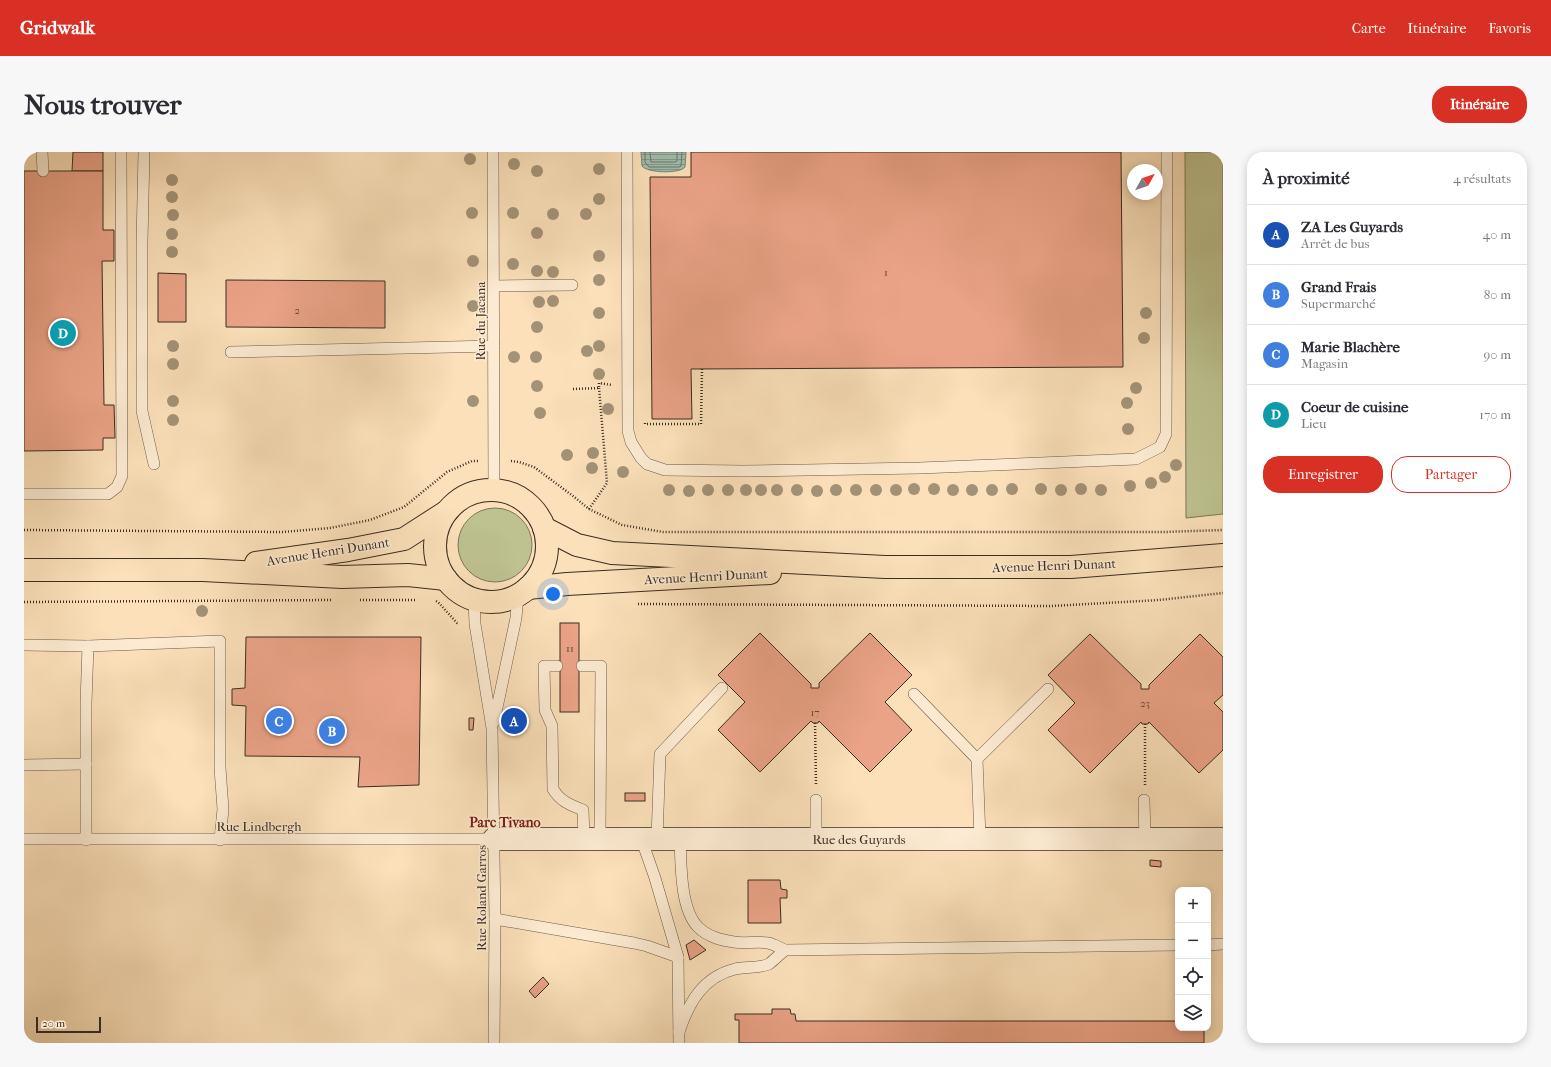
<!DOCTYPE html>
<html lang="fr">
<meta charset="utf-8">
<style>
:root{--surface:#fff;--page:#f7f7f7;--text:#2b2b33;--muted:#7c7c81;--line:#e1e1e2;--accent:#d93025}
body{margin:0;font-family:"IM FELL French Canon",serif;background:var(--page);color:var(--text)}
.controls{position:absolute;right:12px;bottom:12px;display:grid;overflow:hidden;border-radius:8px;box-shadow:0 2px 10px #0003}
.controls button{width:36px;height:36px;display:grid;place-items:center;padding:0;border:0;border-bottom:1px solid var(--line);background:var(--surface);color:var(--text);font:20px sans-serif}
.compass{position:absolute;left:1103px;top:12px;width:36px;height:36px;border-radius:50%;background:var(--surface);box-shadow:0 2px 10px #0003;rotate:50deg}
.scale{position:absolute;left:12px;bottom:10px;width:65px;box-sizing:border-box;padding-left:4px;border:2px solid #3a2d22;border-top:0;font-size:11px;line-height:14px;white-space:nowrap;color:#3a2d22;-webkit-text-stroke:3px #fcebd2;paint-order:stroke}
.you{position:absolute;left:529px;top:442px;width:14px;height:14px;margin:-10px;border:3px solid #fff;border-radius:50%;background:#1a73e8;box-shadow:0 0 0 6px #1a73e833}
.badge{display:grid;place-items:center;width:26px;height:26px;border-radius:50%;background:var(--accent);color:#fff;font-size:13px;font-weight:700}
.pin{position:absolute;translate:-50% -50%;border:2px solid #fff;box-shadow:0 1px 4px #0006}
.list{margin:0;padding:0;list-style:none}
h2{display:flex;justify-content:space-between;align-items:center;height:52px;margin:0;padding:0 16px;font-size:17px}
h2 small{font-size:13px;font-weight:400;color:var(--muted)}
.list li{display:grid;grid-template-columns:26px 1fr auto;gap:12px;align-items:center;box-sizing:border-box;height:60px;padding:0 16px;border-top:1px solid var(--line)}
.list b{display:block;font-size:15px;white-space:nowrap}
.list p{margin:0;font-size:13px;white-space:nowrap;color:var(--muted)}
.list em{font-size:13px;font-style:normal;color:var(--muted)}
.actions{display:flex;gap:8px;padding:12px 16px}
.actions a{flex:1;padding:9px 0;border:1px solid var(--accent);border-radius:16px;text-align:center;font-size:14px;color:var(--accent)}
.actions .main{background:var(--accent);color:#fff}
.icon{flex:none;width:22px;height:22px;fill:none;stroke:currentColor;stroke-width:2;stroke-linecap:round;stroke-linejoin:round}
.map{position:relative;flex:none;width:1199px;height:891px;overflow:hidden;border-radius:16px}
header{display:flex;align-items:center;gap:24px;box-sizing:border-box;height:56px;padding:0 20px;background:var(--accent);color:#fff}
header strong{font-size:19px}
nav{display:flex;gap:22px;margin-inline-start:auto;font-size:14px}
.intro{display:flex;align-items:center;justify-content:space-between;box-sizing:border-box;height:96px;padding:0 24px}
h1{margin:0;font-size:28px}
.button{padding:10px 18px;border-radius:16px;background:var(--accent);color:#fff;font-size:14px;font-weight:700}
main{display:flex;gap:24px;padding:0 24px}
aside{flex:1;background:var(--surface);border-radius:16px;box-shadow:0 2px 10px #0003}
.map>svg:first-child{display:block}
.grass{fill:#bdc290;stroke:#7c7859}
.water{fill:url(#water-rules);stroke:#778375}
.lines{fill:none;stroke-linecap:round;stroke-linejoin:round}
.shore{stroke:#6c7567;stroke-width:1}
.building{fill:#eba387;stroke:#3a2d22}
.lane-casing{stroke:#6a5a48;stroke-width:12}
.street-casing{stroke:#6a5a48;stroke-width:24}
.primary-casing{stroke:#3a2d22;stroke-width:24}
.path{stroke:#3a2d22;stroke-width:2.5;stroke-dasharray:1 2;stroke-linecap:butt}
.lane{stroke:#fcebd2;stroke-width:11}
.street{stroke:#fcebd2;stroke-width:22}
.primary{stroke:#fbe0b9;stroke-width:22}
.tree{fill:#a39275}
.labels{text-anchor:middle;stroke-width:3;stroke-linejoin:round;paint-order:stroke}
.number-label{font-size:11px;fill:#664a3b}
.street-label{font-size:13px;fill:#3a2d22;stroke:#fcebd2}
.neighbourhood-label{font-size:14px;font-weight:bold;fill:#7a1f14;stroke:#fcebd2}
</style>
<header>
<strong>Gridwalk</strong>
<nav><a>Carte</a><a>Itinéraire</a><a>Favoris</a></nav>
</header>
<div class="intro"><h1>Nous trouver</h1><a class="button">Itinéraire</a></div>
<main>
<div class="map">
<svg width="1199" height="891" viewBox="0 0 1199 891">
<defs>
<pattern id="water-rules" width="6" height="5" patternUnits="userSpaceOnUse"><rect width="6" height="5" fill="#9fbdac"/><path d="M0 2.5h6" fill="none" stroke="#839a8c"/></pattern>
</defs>
<rect width="100%" height="100%" fill="#fbe0b9"/>
<filter id="stains"><feTurbulence type="fractalNoise" baseFrequency=".005" numOctaves="4"/><feColorMatrix values="0 0 0 0 .2 0 0 0 0 .09 0 0 0 0 .02 0 0 0 .5 -.17"/></filter>
<radialGradient id="worn" r=".72"><stop offset=".6" stop-color="#630" stop-opacity="0"/><stop offset="1" stop-color="#630" stop-opacity=".3"/></radialGradient>
<g class="grass">
<polygon points="1161,0 1199,0 1199,362 1162,366"/>
<circle cx="471" cy="393" r="37"/>
</g>
<path class="water" d="M617,0h45l-1,15c-5,7 -38,6 -43,-1z"/>
<g class="lines">
<g class="shore">
<polyline points="621,0 621,10 625,15 655,15 657,14 658,0"/>
<polyline points="626,0 627,10 651,10 653,9 653,0"/>
</g>
</g>
<g class="building">
<polygon points="49,0 79,0 79,19 48,19"/>
<polygon points="667,0 1097,0 1099,215 667,217 668,267 628,267 626,25 667,25"/>
<polygon points="0,19 79,19 79,78 90,78 90,109 78,109 80,253 90,253 91,286 79,286 79,298 0,299"/>
<polygon points="134,121 162,122 162,170 134,170"/>
<polygon points="202,128 361,129 361,176 202,175"/>
<rect x="536" y="471" width="19" height="89"/>
<polygon points="736,481 787,532 787,536 795,536 795,531 846,481 888,523 861,550 888,578 846,620 795,569 794,571 789,571 787,569 736,620 694,578 721,550 694,523"/>
<polygon points="1066,482 1117,532 1117,537 1125,537 1125,533 1176,482 1199,505 1199,543 1190,551 1199,560 1199,598 1175,621 1125,570 1124,572 1118,572 1117,570 1066,621 1024,578 1051,551 1024,523"/>
<polygon points="222,485 397,485 395,633 334,635 336,605 221,604 222,554 208,553 208,537 221,536"/>
<rect x="488" y="564" width="5" height="12"/>
<polygon points="445,566 450,566 449,578 445,578"/>
<rect x="601" y="641" width="20" height="8"/>
<polygon points="1126,708 1137,709 1137,715 1126,714"/>
<polygon points="724,728 756,728 757,737 763,738 763,746 756,746 757,771 724,771"/>
<polygon points="670,788 682,798 666,808 662,793"/>
<polygon points="519,825 525,832 511,846 505,839"/>
<polygon points="748,857 766,857 767,862 771,862 772,869 1154,869 1154,876 1180,876 1180,891 715,891 715,868 711,868 711,862 748,862"/>
</g>
<g class="lines">
<g class="lane-casing">
<g id="lane">
<polyline points="18,0 19,19"/>
<polyline points="120,0 118,90 118,259 130,312"/>
<polyline points="469,0 470,338"/>
<polyline points="603,0 604,279 607,290 617,306 623,312 641,318 719,319 896,316 1112,307 1136,295 1142,282 1143,0"/>
<polyline points="470,134 548,133"/>
<polyline points="207,200 470,194"/>
<polyline points="0,342 84,342 93,335 98,324 97,0"/>
<polyline points="450,448 451,472 468,576 471,767 470,891"/>
<polyline points="0,493 64,494"/>
<path d="M533,514h-13l1,44 7,16 1,63c7,12 17,16 30,21l1,28"/>
<polyline points="558,514 577,514 576,686"/>
<polyline points="890,542 953,607 1024,537"/>
<polyline points="470,570 492,466 494,443"/>
<polyline points="953,607 956,686"/>
<polyline points="0,613 62,612"/>
<polyline points="792,648 792,687"/>
<polyline points="1120,648 1121,687"/>
<polyline points="617,686 631,726 654,805 655,891"/>
<path d="M656,686c1,25 0,71 18,89 10,10 23,13 36,15 11,2 23,-1 34,1 6,1 12,5 17,7"/>
<polyline points="0,687 470,687"/>
<polyline points="633,687 636,602 698,536"/>
<polyline points="62,688 62,551 64,494 196,489 196,616 199,657 196,688"/>
<polyline points="471,767 610,791 623,794 654,805"/>
<polyline points="1184,793 1199,792"/>
<path d="M655,880c10,-30 24,-55 56,-63 10,-2 26,-1 34,-5 5,-4 11,-10 16,-14l393,-5"/>
</g>
</g>
<g class="street-casing">
<polyline id="street" points="470,687 1199,687"/>
</g>
<g class="primary-casing">
<g id="primary">
<circle cx="467" cy="394" r="56"/>
<polyline points="520,376 553,393 588,401 861,415 1047,415 1199,403"/>
<polyline points="232,411 324,398 380,387 422,360"/>
<polyline points="0,418 179,418 318,425 384,423 422,427"/>
<polyline points="504,436 543,432 746,421"/>
</g>
</g>
<g class="path">
<polyline points="549,237 575,236 575,231 588,233"/>
<polyline points="621,271 621,272 677,272 678,217"/>
<polyline points="487,309 495,310 510,315 549,344 565,357 598,373 639,380 1140,380 1199,378"/>
<polyline points="565,357 583,331 575,236"/>
<polyline points="0,378 259,380 306,376 346,368 380,355 423,320 448,309 454,309"/>
<polyline points="336,448 393,448"/>
<polyline points="412,449 414,450 433,471 435,471"/>
<polyline points="0,450 309,448"/>
<polyline points="614,452 1028,454 1135,448 1199,441"/>
<polyline points="791,571 792,632"/>
<polyline points="1121,633 1121,572"/>
</g>
<use href="#lane" class="lane"/>
<use href="#street" class="street"/>
<use href="#primary" class="primary"/>
</g>
<g class="tree">
<circle cx="446" cy="7" r="6"/>
<circle cx="490" cy="12" r="6"/>
<circle cx="575" cy="17" r="6"/>
<circle cx="513" cy="19" r="6"/>
<circle cx="148" cy="28" r="6"/>
<circle cx="148" cy="45" r="6"/>
<circle cx="575" cy="47" r="6"/>
<circle cx="448" cy="61" r="6"/>
<circle cx="489" cy="61" r="6"/>
<circle cx="529" cy="62" r="6"/>
<circle cx="562" cy="62" r="6"/>
<circle cx="149" cy="63" r="6"/>
<circle cx="513" cy="81" r="6"/>
<circle cx="148" cy="82" r="6"/>
<circle cx="148" cy="100" r="6"/>
<circle cx="575" cy="104" r="6"/>
<circle cx="449" cy="109" r="6"/>
<circle cx="489" cy="112" r="6"/>
<circle cx="513" cy="119" r="6"/>
<circle cx="529" cy="120" r="6"/>
<circle cx="575" cy="128" r="6"/>
<circle cx="529" cy="149" r="6"/>
<circle cx="515" cy="150" r="6"/>
<circle cx="449" cy="154" r="6"/>
<circle cx="575" cy="161" r="6"/>
<circle cx="1122" cy="161" r="6"/>
<circle cx="513" cy="175" r="6"/>
<circle cx="1120" cy="186" r="6"/>
<circle cx="149" cy="194" r="6"/>
<circle cx="575" cy="194" r="6"/>
<circle cx="563" cy="199" r="6"/>
<circle cx="490" cy="205" r="6"/>
<circle cx="512" cy="205" r="6"/>
<circle cx="149" cy="212" r="6"/>
<circle cx="575" cy="222" r="6"/>
<circle cx="513" cy="234" r="6"/>
<circle cx="1112" cy="236" r="6"/>
<circle cx="149" cy="249" r="6"/>
<circle cx="449" cy="249" r="6"/>
<circle cx="1103" cy="251" r="6"/>
<circle cx="584" cy="257" r="6"/>
<circle cx="516" cy="261" r="6"/>
<circle cx="149" cy="268" r="6"/>
<circle cx="1104" cy="277" r="6"/>
<circle cx="569" cy="301" r="6"/>
<circle cx="543" cy="303" r="6"/>
<circle cx="1152" cy="313" r="6"/>
<circle cx="568" cy="316" r="6"/>
<circle cx="599" cy="320" r="6"/>
<circle cx="1141" cy="325" r="6"/>
<circle cx="1127" cy="331" r="6"/>
<circle cx="1106" cy="334" r="6"/>
<circle cx="890" cy="337" r="6"/>
<circle cx="910" cy="337" r="6"/>
<circle cx="988" cy="337" r="6"/>
<circle cx="1017" cy="337" r="6"/>
<circle cx="1057" cy="337" r="6"/>
<circle cx="645" cy="338" r="6"/>
<circle cx="684" cy="338" r="6"/>
<circle cx="704" cy="338" r="6"/>
<circle cx="722" cy="338" r="6"/>
<circle cx="737" cy="338" r="6"/>
<circle cx="753" cy="338" r="6"/>
<circle cx="773" cy="338" r="6"/>
<circle cx="812" cy="338" r="6"/>
<circle cx="832" cy="338" r="6"/>
<circle cx="852" cy="338" r="6"/>
<circle cx="872" cy="338" r="6"/>
<circle cx="929" cy="338" r="6"/>
<circle cx="948" cy="338" r="6"/>
<circle cx="968" cy="338" r="6"/>
<circle cx="1037" cy="338" r="6"/>
<circle cx="1077" cy="338" r="6"/>
<circle cx="665" cy="339" r="6"/>
<circle cx="793" cy="339" r="6"/>
<circle cx="178" cy="459" r="6"/>
</g>
<g class="labels">
<g class="number-label">
<text x="862" y="124">1</text>
<text x="273" y="162">2</text>
<text x="546" y="500">11</text>
<text x="1121" y="555">23</text>
<text x="791" y="564">17</text>
</g>
<g class="street-label">
<text transform="translate(456 169) rotate(-90)" y="5">Rue du Jacana</text>
<text transform="translate(304 399) rotate(-9)" y="5">Avenue Henri Dunant</text>
<text transform="translate(1030 413) rotate(-2)" y="5">Avenue Henri Dunant</text>
<text transform="translate(682 424) rotate(-3)" y="5">Avenue Henri Dunant</text>
<text x="235" y="679">Rue Lindbergh</text>
<text x="835" y="692">Rue des Guyards</text>
<text transform="translate(457 746) rotate(-90)" y="5">Rue Roland Garros</text>
</g>
<g class="neighbourhood-label">
<text x="481" y="675">Parc Tivano</text>
</g>
</g>
<rect width="100%" height="100%" filter="url(#stains)"/>
<rect width="100%" height="100%" fill="url(#worn)"/>
</svg>
<div class="controls">
<button>+</button>
<button>−</button>
<button><svg class="icon" aria-label="locate" viewBox="0 0 24 24"><circle cx="12" cy="12" r="6"/><path d="M12 2v4M12 18v4M2 12h4M18 12h4"/></svg></button>
<button><svg class="icon" aria-label="layers" viewBox="0 0 24 24"><path d="M12 4l9 5-9 5-9-5zM3 14l9 5 9-5"/></svg></button>
</div>
<svg class="compass" viewBox="-18 -18 36 36"><path d="M0-13l5 13h-10z" fill="#e53935"/><path d="M0 13l5-13h-10z" fill="#7c7c81"/></svg>
<div class="scale">20 m</div>
<div class="you"></div>
<div class="pin badge" style="left:490px;top:569px;background:#1a4fb4">A</div>
<div class="pin badge" style="left:308px;top:579px;background:#3f7fe0">B</div>
<div class="pin badge" style="left:255px;top:569px;background:#3f7fe0">C</div>
<div class="pin badge" style="left:39px;top:181px;background:#0f9aa8">D</div>
</div>
<aside>
<h2>À proximité<small>4 résultats</small></h2>
<ul class="list">
<li><span class="badge" style="background:#1a4fb4">A</span><div><b>ZA Les Guyards</b><p>Arrêt de bus</p></div><em>40 m</em></li>
<li><span class="badge" style="background:#3f7fe0">B</span><div><b>Grand Frais</b><p>Supermarché</p></div><em>80 m</em></li>
<li><span class="badge" style="background:#3f7fe0">C</span><div><b>Marie Blachère</b><p>Magasin</p></div><em>90 m</em></li>
<li><span class="badge" style="background:#0f9aa8">D</span><div><b>Coeur de cuisine</b><p>Lieu</p></div><em>170 m</em></li>
</ul>
<div class="actions"><a class="main">Enregistrer</a><a>Partager</a></div>
</aside>
</main>
